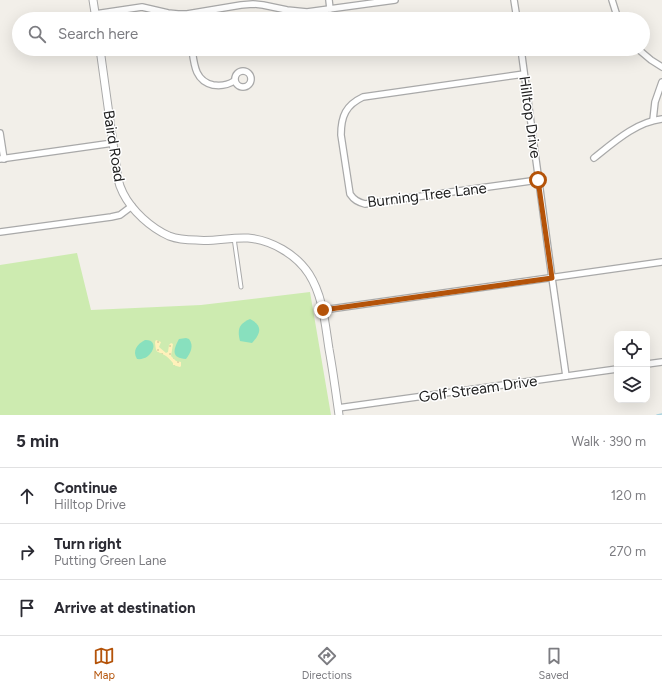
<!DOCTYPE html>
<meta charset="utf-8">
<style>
:root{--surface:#fff;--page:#f7f7f7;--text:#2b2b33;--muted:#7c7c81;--line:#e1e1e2;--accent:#b45309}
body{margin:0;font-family:Figtree,sans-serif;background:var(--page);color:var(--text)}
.controls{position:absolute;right:12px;bottom:12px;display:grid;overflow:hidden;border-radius:8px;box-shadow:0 4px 16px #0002}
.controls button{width:36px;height:36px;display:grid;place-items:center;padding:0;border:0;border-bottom:1px solid var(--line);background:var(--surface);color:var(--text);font:20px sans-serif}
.stop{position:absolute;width:12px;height:12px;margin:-9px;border:3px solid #b45309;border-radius:50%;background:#fff}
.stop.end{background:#b45309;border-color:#fff;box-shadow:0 1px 4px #0008}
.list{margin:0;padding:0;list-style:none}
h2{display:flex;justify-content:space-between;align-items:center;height:52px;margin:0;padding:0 16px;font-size:17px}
h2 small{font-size:13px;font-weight:400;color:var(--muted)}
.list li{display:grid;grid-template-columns:26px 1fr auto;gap:12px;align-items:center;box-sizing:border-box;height:56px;padding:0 16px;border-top:1px solid var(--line)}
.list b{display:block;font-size:15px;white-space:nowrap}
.list p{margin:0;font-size:13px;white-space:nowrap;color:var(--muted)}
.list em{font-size:13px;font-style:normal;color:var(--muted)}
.icon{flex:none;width:22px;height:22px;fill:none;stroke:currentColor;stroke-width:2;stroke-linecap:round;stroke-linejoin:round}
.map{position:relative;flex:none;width:662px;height:415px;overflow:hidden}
.search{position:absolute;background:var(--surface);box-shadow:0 4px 16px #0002;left:12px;right:12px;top:12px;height:44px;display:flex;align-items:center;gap:10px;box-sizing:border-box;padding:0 14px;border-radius:22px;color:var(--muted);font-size:15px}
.sheet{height:220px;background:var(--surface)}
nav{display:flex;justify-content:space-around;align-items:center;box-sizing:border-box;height:56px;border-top:1px solid var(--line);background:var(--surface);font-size:11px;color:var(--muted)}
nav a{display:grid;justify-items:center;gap:2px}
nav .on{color:var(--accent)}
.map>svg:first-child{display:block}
.grass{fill:#cdebb0}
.sand{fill:url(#sand-dots)}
.pitch{fill:#88e0be}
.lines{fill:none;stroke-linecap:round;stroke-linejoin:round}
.stream{stroke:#aad3df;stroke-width:1.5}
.service-casing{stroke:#a9a9a9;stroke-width:5}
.minor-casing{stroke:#a9a9a9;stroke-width:8}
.tertiary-casing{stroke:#a9a9a9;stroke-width:9}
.service{stroke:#fff;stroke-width:3}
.minor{stroke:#fff;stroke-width:5.5}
.tertiary{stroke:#fff;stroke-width:7}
.route{stroke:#b45309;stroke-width:5}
.labels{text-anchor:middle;stroke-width:3;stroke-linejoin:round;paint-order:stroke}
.street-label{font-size:15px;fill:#222;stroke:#fff}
</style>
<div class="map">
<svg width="662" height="415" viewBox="0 0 662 415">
<defs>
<pattern id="sand-dots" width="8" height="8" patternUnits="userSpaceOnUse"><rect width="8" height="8" fill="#fff1ba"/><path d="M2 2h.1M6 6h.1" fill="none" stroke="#dacea0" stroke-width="1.8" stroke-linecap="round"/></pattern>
</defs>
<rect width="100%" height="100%" fill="#f2efe9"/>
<polygon class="grass" points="77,253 91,310 201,305 310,292 331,415 0,415 0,265"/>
<path class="sand" d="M156,340l5,2 -2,5 7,6 2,-1 1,-7 2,-2 2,1 -2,12 5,5 5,1v4l-1,1 -7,-2v-2c-2,-2 -4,-5 -7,-7 -9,-6 -10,-1 -11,-14z"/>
<g class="pitch">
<path d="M250,319c13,7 11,14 2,24l-12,-2c-3,-12 -1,-17 10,-22z"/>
<path d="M186,338l3,1c5,7 2,13 -3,20 -15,-1 -13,-9 -7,-20z"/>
<path d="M145,340c16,-1 7,21 -8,19 -5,-8 0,-15 8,-19z"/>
</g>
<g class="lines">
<polyline class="stream" points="657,415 662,414"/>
<g class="service-casing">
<polyline id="service" points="234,238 241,287"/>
</g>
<g class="minor-casing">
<g id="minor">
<polyline points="329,0 330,9"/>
<polyline points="514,0 517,19"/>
<polyline points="612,0 618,19"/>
<polyline points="95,14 142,7 168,13 178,14 187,14 241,5 253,4 263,5 287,10 307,12 395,0"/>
<path d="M192,49c2,15 3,32 21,36 7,1 15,0 21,-4"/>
<polyline points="521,49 552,278 566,376"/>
<polyline points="638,49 651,60 662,67"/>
<circle cx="243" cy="79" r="8"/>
<path d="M524,74l-161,23c-17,8 -22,19 -22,38l9,59c4,6 8,8 15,10l173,-24"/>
<polyline points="653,120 655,102 662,82"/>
<polyline points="0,133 4,159"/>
<path d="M594,158c20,-16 42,-36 68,-39"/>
<polyline points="0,159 113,143"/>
<polyline points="0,232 111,217 120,215 132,206"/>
<polyline points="323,310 662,262"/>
<polyline points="647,364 662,362"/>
<polyline points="338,408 617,369"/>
</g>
</g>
<g class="tertiary-casing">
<g id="tertiary">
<polyline points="93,0 96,19"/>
<path d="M100,49l18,130c1,5 3,10 5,14 9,18 28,35 46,43 8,3 19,4 27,4 17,2 34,-3 52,-2 23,2 48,16 61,36 14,22 16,49 20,75 4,22 7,44 10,66"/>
</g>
</g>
<use href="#service" class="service"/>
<use href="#minor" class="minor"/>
<use href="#tertiary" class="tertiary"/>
</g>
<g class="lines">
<polyline class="route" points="323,310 552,278 538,180"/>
</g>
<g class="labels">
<g class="street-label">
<text transform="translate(530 117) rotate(82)" y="5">Hilltop Drive</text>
<text transform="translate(114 146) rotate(81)" y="5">Baird Road</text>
<text transform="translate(427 195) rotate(-7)" y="5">Burning Tree Lane</text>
<text transform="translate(478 389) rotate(-8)" y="5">Golf Stream Drive</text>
</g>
</g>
</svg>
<div class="controls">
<button><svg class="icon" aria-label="locate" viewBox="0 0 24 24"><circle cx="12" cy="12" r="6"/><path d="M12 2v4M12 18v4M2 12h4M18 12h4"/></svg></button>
<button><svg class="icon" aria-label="layers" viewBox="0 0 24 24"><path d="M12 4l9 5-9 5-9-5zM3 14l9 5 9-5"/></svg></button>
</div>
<div class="stop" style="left:538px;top:180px"></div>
<div class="stop end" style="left:323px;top:310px"></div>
<div class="search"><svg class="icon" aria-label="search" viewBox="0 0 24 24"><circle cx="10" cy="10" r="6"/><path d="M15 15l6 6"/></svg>Search here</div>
</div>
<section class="sheet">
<h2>5 min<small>Walk · 390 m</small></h2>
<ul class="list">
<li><svg class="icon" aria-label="ahead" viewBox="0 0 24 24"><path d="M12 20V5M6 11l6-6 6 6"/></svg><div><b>Continue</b><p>Hilltop Drive</p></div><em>120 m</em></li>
<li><svg class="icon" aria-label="right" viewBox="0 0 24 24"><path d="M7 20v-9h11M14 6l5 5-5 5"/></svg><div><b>Turn right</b><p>Putting Green Lane</p></div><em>270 m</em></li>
<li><svg class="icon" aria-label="arrive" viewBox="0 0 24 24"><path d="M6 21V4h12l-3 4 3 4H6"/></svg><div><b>Arrive at destination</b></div></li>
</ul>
</section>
<nav>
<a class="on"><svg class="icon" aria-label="map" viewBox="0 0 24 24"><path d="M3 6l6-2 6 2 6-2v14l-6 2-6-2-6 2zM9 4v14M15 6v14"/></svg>Map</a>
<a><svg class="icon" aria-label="directions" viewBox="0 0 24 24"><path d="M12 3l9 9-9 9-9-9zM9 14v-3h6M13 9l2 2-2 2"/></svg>Directions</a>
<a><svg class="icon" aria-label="saved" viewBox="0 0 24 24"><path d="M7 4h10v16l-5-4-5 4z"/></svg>Saved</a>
</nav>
